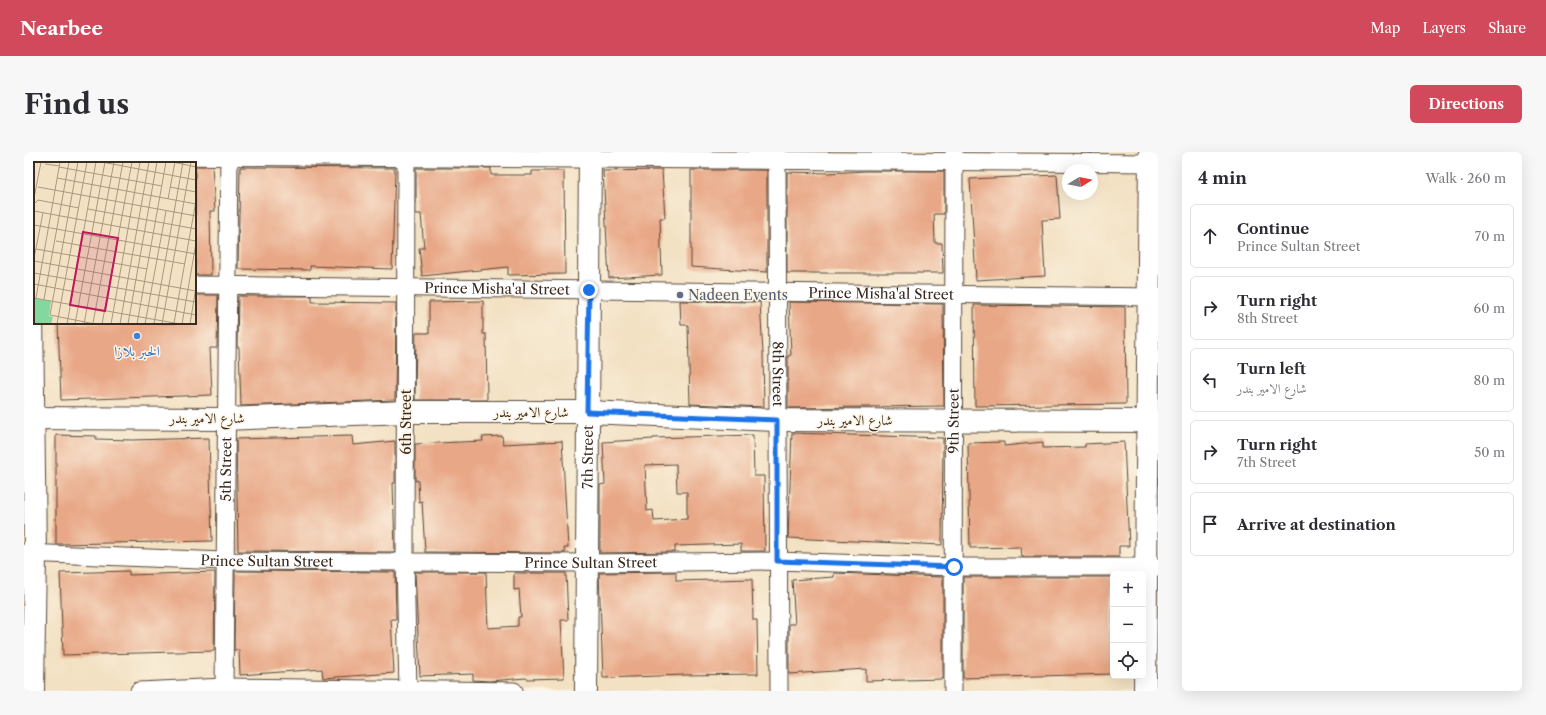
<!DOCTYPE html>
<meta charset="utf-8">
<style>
:root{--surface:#fff;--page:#f7f7f7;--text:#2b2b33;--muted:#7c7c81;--line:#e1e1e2;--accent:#d1495b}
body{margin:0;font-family:"Libre Caslon Text",Amiri,serif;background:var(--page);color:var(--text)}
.controls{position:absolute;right:12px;bottom:12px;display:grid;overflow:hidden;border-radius:6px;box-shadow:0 4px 16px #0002}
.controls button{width:36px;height:36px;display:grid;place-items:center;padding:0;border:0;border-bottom:1px solid var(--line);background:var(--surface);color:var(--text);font:20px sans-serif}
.compass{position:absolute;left:1038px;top:12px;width:36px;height:36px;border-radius:50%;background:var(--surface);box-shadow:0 4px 16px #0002;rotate:80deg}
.stop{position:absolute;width:12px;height:12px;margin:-9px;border:3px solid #1a73e8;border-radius:50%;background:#fff}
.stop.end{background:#1a73e8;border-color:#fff;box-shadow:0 1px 4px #0008}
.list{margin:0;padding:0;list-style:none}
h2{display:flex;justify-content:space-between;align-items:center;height:52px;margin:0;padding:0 16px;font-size:17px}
h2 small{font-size:13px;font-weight:400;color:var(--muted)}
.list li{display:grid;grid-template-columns:26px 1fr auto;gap:12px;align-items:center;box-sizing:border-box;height:64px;margin:0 8px 8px;padding:0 8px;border:1px solid var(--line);border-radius:6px}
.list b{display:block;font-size:15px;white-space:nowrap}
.list p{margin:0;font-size:13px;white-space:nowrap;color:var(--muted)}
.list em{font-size:13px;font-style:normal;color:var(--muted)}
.icon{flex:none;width:22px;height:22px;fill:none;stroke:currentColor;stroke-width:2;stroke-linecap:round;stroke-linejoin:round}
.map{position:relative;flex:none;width:1134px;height:539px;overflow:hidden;border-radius:6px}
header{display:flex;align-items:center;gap:24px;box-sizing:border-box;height:56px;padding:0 20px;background:var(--accent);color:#fff}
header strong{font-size:19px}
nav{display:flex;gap:22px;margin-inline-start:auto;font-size:14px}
.intro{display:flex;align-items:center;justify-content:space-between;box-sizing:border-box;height:96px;padding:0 24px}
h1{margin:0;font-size:28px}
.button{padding:10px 18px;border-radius:6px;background:var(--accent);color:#fff;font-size:14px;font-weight:700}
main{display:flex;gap:24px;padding:0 24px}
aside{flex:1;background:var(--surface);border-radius:6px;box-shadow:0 4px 16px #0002}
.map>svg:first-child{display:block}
.building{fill:#e8a786;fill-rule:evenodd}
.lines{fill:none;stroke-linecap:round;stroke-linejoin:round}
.street-casing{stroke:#574537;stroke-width:19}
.secondary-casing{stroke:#574537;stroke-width:24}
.street{stroke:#fff;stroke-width:17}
.secondary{stroke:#fff;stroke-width:22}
.route{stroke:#1a73e8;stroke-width:5}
.service-dot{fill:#5c6f8a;stroke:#fcf5e5;stroke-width:1.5}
.shop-dot{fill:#3f7fe0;stroke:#fcf5e5;stroke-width:1.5}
.labels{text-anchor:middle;stroke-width:3;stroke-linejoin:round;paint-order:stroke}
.street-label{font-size:14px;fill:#3b2a1e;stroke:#fcf5e5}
.service-label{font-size:14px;fill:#4e5e75;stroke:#fcf5e5;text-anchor:start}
.shop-label{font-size:14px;fill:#366cbe;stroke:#fcf5e5}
.inset-road{fill:none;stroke:#a99881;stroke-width:1}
.view{fill:#c2185b;fill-opacity:0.15;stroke:#c2185b;stroke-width:2}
.inset-edge{fill:none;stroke:#3b2a1e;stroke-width:2}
</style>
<header>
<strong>Nearbee</strong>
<nav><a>Map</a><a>Layers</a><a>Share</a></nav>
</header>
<div class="intro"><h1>Find us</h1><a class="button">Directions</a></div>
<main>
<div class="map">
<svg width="1134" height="539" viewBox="0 0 1134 539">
<rect width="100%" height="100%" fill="#fcf5e5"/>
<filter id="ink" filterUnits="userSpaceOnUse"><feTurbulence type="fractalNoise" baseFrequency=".025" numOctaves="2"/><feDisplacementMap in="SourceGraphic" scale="8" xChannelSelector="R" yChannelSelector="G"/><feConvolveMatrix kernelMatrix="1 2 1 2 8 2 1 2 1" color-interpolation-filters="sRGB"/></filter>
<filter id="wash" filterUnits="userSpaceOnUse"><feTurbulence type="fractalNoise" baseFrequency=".012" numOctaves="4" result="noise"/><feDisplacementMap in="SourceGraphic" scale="16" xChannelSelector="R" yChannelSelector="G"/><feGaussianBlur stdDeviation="0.9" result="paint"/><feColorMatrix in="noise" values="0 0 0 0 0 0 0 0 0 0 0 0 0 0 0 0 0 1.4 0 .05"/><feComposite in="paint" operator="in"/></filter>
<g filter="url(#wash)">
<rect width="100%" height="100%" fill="#f3e1c3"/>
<g id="blocks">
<g class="building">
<polygon points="171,14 188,14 191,59 186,59 187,123 171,123"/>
<polygon points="216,15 371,16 368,117 286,114 286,118 214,117"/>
<polygon points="392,16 467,16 467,23 508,23 508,19 540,19 541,122 484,123 484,115 398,124 395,96 400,96 397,62 392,62"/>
<polygon points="638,18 641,66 636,66 638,123 585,126 579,19"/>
<polygon points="667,18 743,18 743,120 667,115"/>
<polygon points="842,19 920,19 920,62 910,62 911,91 918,91 919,121 763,121 763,20 804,21"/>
<polygon points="1033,23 1036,67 1018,68 1021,124 952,128 946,27"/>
<polygon points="171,143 194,143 193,196 186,196 188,243 37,248 34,171 171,171"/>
<polygon points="214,144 288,144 288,150 372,151 371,248 217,254 215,195 213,195"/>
<polygon points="459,149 459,182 462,182 463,248 391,248 392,181 405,181 405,150"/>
<polygon points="656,149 736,150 739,201 740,255 666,252 664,173 657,173"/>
<polygon points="765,150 919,152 920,254 764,256 764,204 767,203"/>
<polygon points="950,153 1101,155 1102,252 951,254"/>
<polygon points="768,281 919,286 918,393 764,386"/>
<polygon points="32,283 72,284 72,287 107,288 185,286 188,389 32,392"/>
<path d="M729,283l1,41h10l1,75h-24v-7l-66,2v6l-75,1v-68l5,-1 -2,-42 50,-3v-1zM652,312l1,28h10v27l-33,2 -1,-11 -6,1 -2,-46z"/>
<polygon points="328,284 329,293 371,289 371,331 369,331 371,400 214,399 212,287"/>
<polygon points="478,284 479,292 538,289 544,396 540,396 541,401 401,400 398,349 395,350 394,328 391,329 391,292 459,289 458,285"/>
<polygon points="980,290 980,294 1019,290 1019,296 1061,295 1061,292 1100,290 1105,394 1095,394 1095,405 998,405 997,395 946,396 944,291"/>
<polygon points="105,419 105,423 191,420 190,499 39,503 36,421"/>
<polygon points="211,419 371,420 372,467 367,467 370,521 299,526 298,517 216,523 215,498 210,498"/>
<polygon points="391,420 462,420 464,476 494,474 494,465 497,465 495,437 490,438 490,421 542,421 544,468 537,468 540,526 503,527 502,526 465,529 449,528 449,522 396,524"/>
<polygon points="652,420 652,429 728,427 729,468 733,468 734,522 661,523 579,526 575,421"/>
<polygon points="810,421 919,425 919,527 842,529 842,517 765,522 765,472 771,472 768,428 810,425"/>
<polygon points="939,425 1089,425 1089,522 939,526"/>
</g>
</g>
</g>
<g filter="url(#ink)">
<use href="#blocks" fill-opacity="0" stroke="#574537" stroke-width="1"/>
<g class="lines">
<g class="street-casing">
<g id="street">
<polyline points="382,0 381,409 384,539"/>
<path id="s1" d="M753,0l2,539"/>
<polyline points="0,3 1134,11"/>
<path id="s2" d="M171,133l963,12"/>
<path id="s3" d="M0,401l200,8 364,2 189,-2 177,6h204"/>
<polyline points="115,539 200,535 490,539"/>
<path id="s4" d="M200,539l5,-539"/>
<path id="s5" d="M929,539l1,-539"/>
</g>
</g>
<g class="secondary-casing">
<g id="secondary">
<polyline points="6,0 11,401 9,539"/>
<polyline points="0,266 201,267 382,260 563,260 753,268 1134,269"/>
<path id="s6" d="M562,539l4,-539"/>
<polyline points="1121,539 1126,0"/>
</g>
</g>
<use href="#street" class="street"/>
<use href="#secondary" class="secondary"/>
</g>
</g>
<g class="lines" filter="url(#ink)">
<polyline class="route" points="565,138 563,260 753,268 753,409 930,415"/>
</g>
<circle class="service-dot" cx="656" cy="143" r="4"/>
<circle class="shop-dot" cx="113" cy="184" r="4"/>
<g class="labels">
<g class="street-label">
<text dy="5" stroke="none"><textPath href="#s2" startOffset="302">Prince Misha'al Street</textPath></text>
<text dy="5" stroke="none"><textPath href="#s2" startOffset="686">Prince Misha'al Street</textPath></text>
<text dy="5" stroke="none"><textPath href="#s1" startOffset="222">8th Street</textPath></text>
<text x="507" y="265">شارع الامير بندر</text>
<text x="183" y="271">شارع الامير بندر</text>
<text x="831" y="273">شارع الامير بندر</text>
<text transform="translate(382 270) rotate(-90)" y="5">6th Street</text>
<text dy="5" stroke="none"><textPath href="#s5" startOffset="270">9th Street</textPath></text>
<text dy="5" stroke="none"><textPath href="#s6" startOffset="234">7th Street</textPath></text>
<text dy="5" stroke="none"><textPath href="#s4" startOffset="222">5th Street</textPath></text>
<text dy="5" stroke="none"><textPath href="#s3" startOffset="243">Prince Sultan Street</textPath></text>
<text dy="5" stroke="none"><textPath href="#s3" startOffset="567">Prince Sultan Street</textPath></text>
</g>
<g class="service-label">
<text x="664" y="148">Nadeen Events</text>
</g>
<g class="shop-label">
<text x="113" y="204">الخبر بلازا</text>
</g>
</g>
<g transform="translate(10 10)">
<rect width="162" height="162" fill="#f3e1c3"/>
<path d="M0,136l17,3 -2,15 4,1 -2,7h-17z" fill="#83d99d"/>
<path class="inset-road" d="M44,0l-28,153 45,9M68,0l94,18M139,0l23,5M11,2l15,2M25,5l103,19M23,16l139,26M4,25l158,29M136,25l26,5M0,36l7,-36M134,37l7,-37M1,41l3,-3 41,8M54,47l108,20M0,49l162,30M0,63l162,29M22,79l129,23M2,87l111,20M0,96l9,-45M0,99l162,30M0,111l162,29M0,122l162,31M0,136l146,26M2,136l24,-136M10,137l25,-137M59,161l30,-161M140,161l22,-122M23,162l30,-162M33,162l29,-162M41,162l30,-162M50,162l30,-162M68,162l30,-162M77,162l29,-162M86,162l29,-162M94,162l29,-162M103,162l29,-162M111,162l21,-113M120,162l29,-162M128,162l29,-162M148,162l14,-81M156,162l6,-37"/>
<path class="view" d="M49,70l35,6 -13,73 -35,-6z"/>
<rect width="162" height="162" class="inset-edge"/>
</g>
</svg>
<div class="controls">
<button>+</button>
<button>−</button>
<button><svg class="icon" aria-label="locate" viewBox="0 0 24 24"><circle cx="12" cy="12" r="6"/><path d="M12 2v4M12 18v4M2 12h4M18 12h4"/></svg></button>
</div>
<svg class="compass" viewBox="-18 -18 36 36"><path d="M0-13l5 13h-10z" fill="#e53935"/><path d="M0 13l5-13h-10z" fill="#7c7c81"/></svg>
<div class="stop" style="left:930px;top:415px"></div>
<div class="stop end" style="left:565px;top:138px"></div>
</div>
<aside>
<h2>4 min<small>Walk · 260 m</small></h2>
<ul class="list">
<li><svg class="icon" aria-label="ahead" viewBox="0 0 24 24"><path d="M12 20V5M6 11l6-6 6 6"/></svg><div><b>Continue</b><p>Prince Sultan Street</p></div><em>70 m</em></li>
<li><svg class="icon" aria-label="right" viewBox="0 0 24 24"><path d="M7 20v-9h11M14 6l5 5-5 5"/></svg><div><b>Turn right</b><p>8th Street</p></div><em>60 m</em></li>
<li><svg class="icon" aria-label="left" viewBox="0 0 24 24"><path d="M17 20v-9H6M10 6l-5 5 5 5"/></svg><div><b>Turn left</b><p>شارع الامير بندر</p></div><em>80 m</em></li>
<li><svg class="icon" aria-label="right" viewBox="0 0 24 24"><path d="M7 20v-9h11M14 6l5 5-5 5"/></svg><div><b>Turn right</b><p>7th Street</p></div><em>50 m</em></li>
<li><svg class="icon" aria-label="arrive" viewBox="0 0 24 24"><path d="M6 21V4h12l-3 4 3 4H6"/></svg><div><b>Arrive at destination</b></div></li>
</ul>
</aside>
</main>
